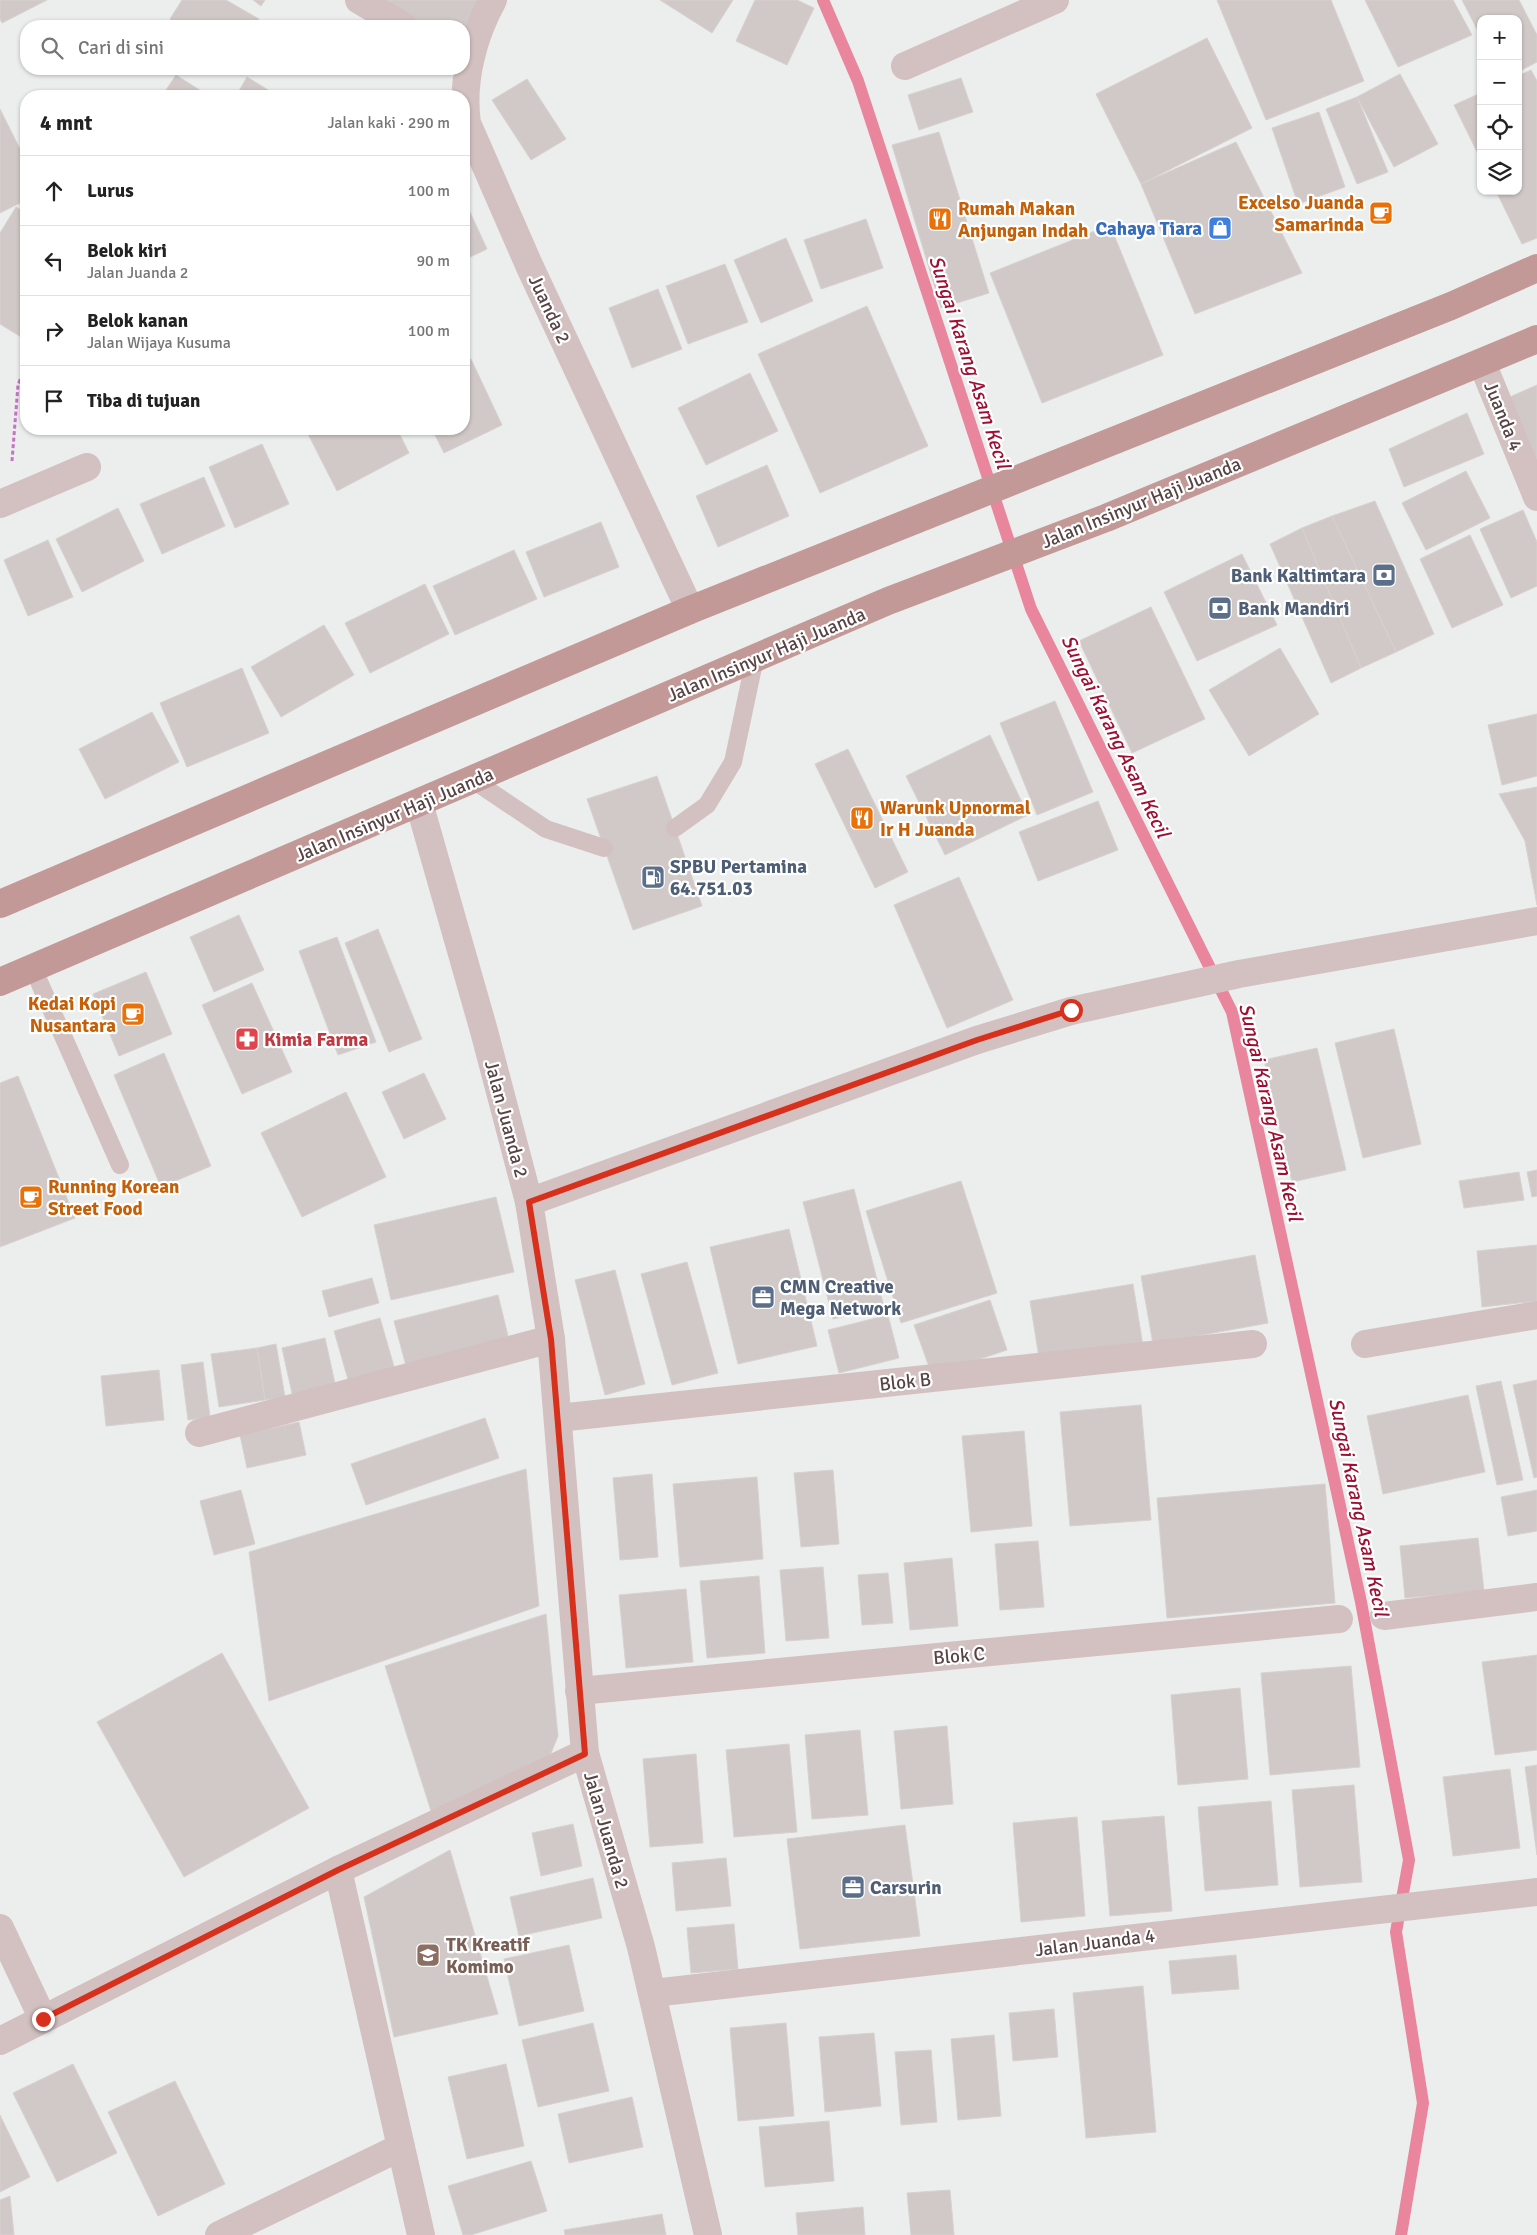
<!DOCTYPE html>
<html lang="id">
<meta charset="utf-8">
<style>
:root{--surface:#fff;--page:#f6f6f6;--text:#222;--muted:#767676;--line:#e0e0e0}
body{margin:0;font-family:Signika,sans-serif;background:var(--page);color:var(--text)}
.controls{position:absolute;right:15px;top:15px;display:grid;overflow:hidden;border-radius:10px;box-shadow:0 1px 4px #0004}
.controls button{width:45px;height:45px;display:grid;place-items:center;padding:0;border:0;border-bottom:1px solid var(--line);background:var(--surface);color:var(--text);font:25px sans-serif}
.stop{position:absolute;width:15px;height:15px;margin:-11px;border:4px solid #d7301c;border-radius:50%;background:#fff}
.stop.end{background:#d7301c;border-color:#fff;box-shadow:0 1px 5px #0008}
.list{margin:0;padding:0;list-style:none}
h2{display:flex;justify-content:space-between;align-items:center;height:65px;margin:0;padding:0 20px;font-size:21px}
h2 small{font-size:16px;font-weight:400;color:var(--muted)}
.list li{display:grid;grid-template-columns:32px 1fr auto;gap:15px;align-items:center;box-sizing:border-box;height:70px;padding:0 20px;border-top:1px solid var(--line)}
.list b{display:block;font-size:19px;white-space:nowrap}
.list p{margin:0;font-size:16px;white-space:nowrap;color:var(--muted)}
.list em{font-size:16px;font-style:normal;color:var(--muted)}
.icon{flex:none;width:28px;height:28px;fill:none;stroke:currentColor;stroke-width:2;stroke-linecap:round;stroke-linejoin:round}
.map{position:relative;flex:none;width:1537px;height:2235px;overflow:hidden}
.search{position:absolute;background:var(--surface);box-shadow:0 1px 4px #0004;left:20px;top:20px;width:450px;height:55px;display:flex;align-items:center;gap:12px;box-sizing:border-box;padding:0 18px;border-radius:20px;color:var(--muted);font-size:19px}
.panel{position:absolute;background:var(--surface);box-shadow:0 1px 4px #0004;left:20px;top:90px;width:450px;height:345px;border-radius:20px}
.map>svg:first-child{display:block}
.lines{fill:none;stroke-linecap:round;stroke-linejoin:round}
.stream{stroke:#e9869e;stroke-width:12}
.building{fill:#d0c9c8;stroke:#d7d1cf}
.path{stroke:#c972c5;stroke-width:3;stroke-dasharray:4 2.5;stroke-linecap:butt}
.service{stroke:#d3c1c1;stroke-width:18}
.minor{stroke:#d3c1c1;stroke-width:28}
.trunk{stroke:#c29997;stroke-width:28}
.route{stroke:#d7301c;stroke-width:6}
.labels{text-anchor:middle;stroke-width:4.5;stroke-linejoin:round;paint-order:stroke}
.food-label{font-size:19px;font-weight:bold;fill:#c56008;stroke:#fff;text-anchor:start}
.shop-label{font-size:19px;font-weight:bold;fill:#366cbe;stroke:#fff;text-anchor:end}
.street-label{font-size:19px;fill:#584444;stroke:#fff}
.service-label{font-size:19px;font-weight:bold;fill:#4e5e75;stroke:#fff;text-anchor:start}
.health-label{font-size:19px;font-weight:bold;fill:#be3a42;stroke:#fff;text-anchor:start}
.education-label{font-size:19px;font-weight:bold;fill:#785e54;stroke:#fff;text-anchor:start}
.water-label{font-size:20px;font-style:italic;fill:#a00f32;stroke:#fff}
</style>
<div class="map">
<svg width="1537" height="2235" viewBox="0 0 1537 2235">
<rect width="100%" height="100%" fill="#ebeeed"/>
<g class="lines">
<polyline class="stream" points="823,0 858,81 1031,609 1232,1012 1361,1602 1409,1860 1396,1932 1423,2103 1401,2235"/>
</g>
<g class="building">
<polygon points="0,0 47,0 2,23 0,19"/>
<polygon points="182,0 226,0 259,19 255,26 183,26 170,19"/>
<polygon points="253,0 265,0 261,6"/>
<polygon points="370,0 481,0 464,29 464,26 414,26"/>
<polygon points="660,0 733,0 712,33"/>
<polygon points="755,0 797,0 814,8 787,65 736,41"/>
<polygon points="1217,0 1331,0 1364,81 1266,120"/>
<polygon points="1365,0 1453,0 1472,35 1398,67"/>
<polygon points="1462,0 1519,0 1537,35 1537,62 1518,72 1518,19 1481,19 1481,37"/>
<polygon points="1207,38 1252,128 1141,184 1096,94"/>
<polygon points="1531,70 1537,81 1537,238 1522,244 1496,191 1518,191 1518,76"/>
<polygon points="1400,74 1438,144 1394,167 1357,97"/>
<polygon points="176,75 209,96 162,96"/>
<polygon points="247,77 278,96 236,96"/>
<polygon points="961,78 973,112 919,130 908,95"/>
<polygon points="527,79 566,139 531,160 492,100"/>
<polygon points="1481,93 1481,160 1454,105"/>
<polygon points="1357,97 1388,172 1357,184 1326,109"/>
<polygon points="0,109 26,161 26,200 0,213"/>
<polygon points="1319,112 1345,187 1298,204 1272,128"/>
<polygon points="939,132 989,293 941,308 892,145"/>
<polygon points="1236,142 1302,273 1195,314 1141,184"/>
<polygon points="464,199 487,249 464,260"/>
<polygon points="16,207 26,213 26,340 0,324 0,233"/>
<polygon points="866,219 883,268 821,289 804,240"/>
<polygon points="1110,225 1163,355 1042,403 990,273"/>
<polygon points="786,238 813,301 761,323 734,260"/>
<polygon points="725,264 748,322 688,344 666,286"/>
<polygon points="658,289 682,349 632,368 609,308"/>
<polygon points="867,306 928,446 820,493 758,354"/>
<polygon points="471,359 502,425 444,453 432,429 464,429 464,362"/>
<polygon points="750,373 778,431 706,465 678,408"/>
<polygon points="1537,385 1537,479 1503,400"/>
<polygon points="1467,413 1484,454 1404,487 1389,449"/>
<polygon points="318,429 397,429 409,453 337,491 308,434"/>
<polygon points="262,444 289,504 235,528 209,467"/>
<polygon points="767,465 789,516 718,547 696,496"/>
<polygon points="1466,471 1490,518 1426,550 1402,503"/>
<polygon points="204,477 225,526 162,554 140,504"/>
<polygon points="1375,501 1434,634 1396,652 1332,516"/>
<polygon points="118,508 144,561 82,592 56,539"/>
<polygon points="1523,510 1537,542 1537,586 1511,598 1480,529"/>
<polygon points="1332,516 1396,652 1361,668 1302,528"/>
<polygon points="601,522 619,567 544,597 526,552"/>
<polygon points="1302,528 1361,668 1331,683 1270,544"/>
<polygon points="1470,535 1503,605 1452,628 1420,559"/>
<polygon points="48,540 73,597 28,616 4,560"/>
<polygon points="514,550 537,599 455,635 433,586"/>
<polygon points="1242,554 1277,625 1197,661 1164,592"/>
<polygon points="425,584 449,634 370,673 345,623"/>
<polygon points="1151,607 1205,719 1132,753 1079,641"/>
<polygon points="324,625 354,675 281,717 251,667"/>
<polygon points="1280,648 1319,714 1249,756 1209,690"/>
<polygon points="242,668 269,733 187,767 160,703"/>
<polygon points="1055,701 1093,792 1037,815 1000,723"/>
<polygon points="152,712 179,762 105,799 79,749"/>
<polygon points="1537,714 1537,776 1502,785 1488,725"/>
<polygon points="990,735 1028,815 945,855 906,776"/>
<polygon points="848,749 908,872 875,888 815,764"/>
<polygon points="657,776 702,906 633,930 587,799"/>
<polygon points="1537,787 1537,905 1525,841 1499,794"/>
<polygon points="1098,801 1118,850 1038,881 1019,832"/>
<polygon points="959,877 1013,1000 947,1028 894,905"/>
<polygon points="239,915 264,970 214,992 190,937"/>
<polygon points="378,929 422,1039 389,1052 345,943"/>
<polygon points="337,937 376,1042 338,1055 299,951"/>
<polygon points="146,972 172,1034 119,1056 93,994"/>
<polygon points="252,983 292,1072 242,1094 202,1005"/>
<polygon points="1394,1029 1421,1144 1363,1158 1335,1043"/>
<polygon points="1317,1048 1346,1170 1292,1182 1264,1060"/>
<polygon points="164,1053 211,1166 161,1187 114,1075"/>
<polygon points="424,1073 446,1119 404,1139 382,1092"/>
<polygon points="18,1076 75,1218 0,1247 0,1083"/>
<polygon points="346,1092 386,1177 302,1217 261,1133"/>
<polygon points="1537,1170 1537,1196 1532,1197 1527,1172"/>
<polygon points="1519,1172 1524,1200 1464,1208 1459,1181"/>
<polygon points="961,1181 997,1293 901,1323 866,1211"/>
<polygon points="854,1189 884,1307 833,1319 803,1202"/>
<polygon points="496,1197 514,1272 391,1300 374,1225"/>
<polygon points="789,1229 817,1346 738,1364 710,1247"/>
<polygon points="1537,1245 1537,1301 1482,1307 1477,1251"/>
<polygon points="1255,1255 1268,1323 1153,1344 1141,1276"/>
<polygon points="687,1262 718,1373 672,1385 641,1274"/>
<polygon points="615,1270 645,1384 605,1395 575,1280"/>
<polygon points="372,1278 379,1303 329,1317 322,1291"/>
<polygon points="1133,1284 1143,1346 1040,1364 1030,1301"/>
<polygon points="498,1295 509,1340 406,1366 394,1321"/>
<polygon points="990,1300 1007,1350 932,1375 914,1325"/>
<polygon points="888,1315 899,1358 839,1373 828,1330"/>
<polygon points="380,1318 395,1370 349,1383 334,1331"/>
<polygon points="325,1338 336,1388 293,1398 282,1348"/>
<polygon points="276,1344 285,1397 265,1400 257,1348"/>
<polygon points="257,1348 265,1400 219,1407 211,1354"/>
<polygon points="203,1362 210,1417 188,1420 181,1365"/>
<polygon points="159,1370 164,1420 106,1426 101,1376"/>
<polygon points="1537,1380 1537,1477 1534,1478 1513,1385"/>
<polygon points="1501,1381 1523,1480 1497,1485 1476,1386"/>
<polygon points="1468,1395 1485,1472 1383,1494 1367,1416"/>
<polygon points="1141,1405 1151,1520 1070,1526 1060,1412"/>
<polygon points="485,1418 499,1458 366,1505 351,1464"/>
<polygon points="299,1422 306,1455 247,1468 240,1435"/>
<polygon points="1024,1431 1032,1526 971,1532 962,1436"/>
<polygon points="526,1469 539,1606 269,1701 249,1552"/>
<polygon points="833,1470 839,1544 801,1547 794,1473"/>
<polygon points="652,1474 658,1557 620,1560 613,1478"/>
<polygon points="757,1477 763,1559 680,1567 673,1484"/>
<polygon points="1325,1484 1335,1603 1167,1618 1157,1498"/>
<polygon points="241,1490 255,1544 214,1555 200,1501"/>
<polygon points="1537,1490 1537,1531 1508,1536 1501,1497"/>
<polygon points="1478,1538 1484,1591 1405,1598 1400,1546"/>
<polygon points="1038,1541 1044,1607 1000,1610 995,1544"/>
<polygon points="952,1558 958,1626 910,1630 904,1563"/>
<polygon points="823,1567 829,1638 786,1641 780,1570"/>
<polygon points="888,1573 893,1623 862,1625 858,1575"/>
<polygon points="759,1576 765,1653 707,1658 700,1581"/>
<polygon points="686,1589 693,1662 626,1668 619,1595"/>
<polygon points="546,1614 558,1736 549,1758 431,1811 385,1666"/>
<polygon points="222,1653 309,1808 184,1877 97,1722"/>
<polygon points="1537,1655 1537,1750 1495,1755 1482,1662"/>
<polygon points="1351,1666 1360,1767 1270,1775 1261,1673"/>
<polygon points="1240,1688 1248,1779 1178,1785 1171,1695"/>
<polygon points="947,1726 953,1804 901,1809 894,1731"/>
<polygon points="860,1730 868,1815 812,1819 805,1735"/>
<polygon points="789,1744 797,1832 734,1837 726,1750"/>
<polygon points="696,1754 703,1843 650,1847 643,1759"/>
<polygon points="1537,1765 1537,1855 1525,1767"/>
<polygon points="1510,1769 1520,1848 1453,1856 1443,1777"/>
<polygon points="1354,1785 1362,1882 1300,1887 1292,1790"/>
<polygon points="1271,1801 1278,1885 1205,1891 1198,1807"/>
<polygon points="1164,1816 1172,1911 1110,1916 1102,1821"/>
<polygon points="1077,1817 1085,1916 1021,1922 1013,1823"/>
<polygon points="573,1824 582,1866 541,1876 532,1833"/>
<polygon points="905,1825 920,1936 800,1949 787,1839"/>
<polygon points="450,1850 498,2014 394,2037 364,1897"/>
<polygon points="726,1858 731,1906 676,1911 672,1863"/>
<polygon points="593,1878 602,1918 519,1936 510,1897"/>
<polygon points="734,1924 738,1969 691,1973 687,1928"/>
<polygon points="569,1945 584,2011 519,2026 504,1959"/>
<polygon points="1236,1955 1239,1989 1172,1994 1169,1961"/>
<polygon points="1143,1986 1156,2132 1086,2138 1073,1993"/>
<polygon points="1054,2009 1058,2057 1013,2061 1009,2013"/>
<polygon points="593,2023 609,2091 538,2107 522,2040"/>
<polygon points="786,2023 794,2116 738,2121 730,2028"/>
<polygon points="874,2033 881,2106 825,2112 819,2037"/>
<polygon points="994,2035 1001,2116 958,2120 951,2039"/>
<polygon points="931,2050 937,2122 901,2125 895,2052"/>
<polygon points="73,2064 117,2153 57,2182 13,2093"/>
<polygon points="506,2064 524,2146 467,2159 448,2077"/>
<polygon points="175,2081 225,2184 158,2216 108,2112"/>
<polygon points="632,2097 643,2147 569,2163 558,2114"/>
<polygon points="0,2115 30,2177 0,2192"/>
<polygon points="829,2121 834,2181 765,2187 759,2127"/>
<polygon points="531,2161 547,2211 471,2235 463,2235 448,2186"/>
<polygon points="950,2190 954,2235 911,2235 907,2193"/>
<polygon points="10,2196 14,2235 0,2235 0,2200"/>
<polygon points="863,2207 865,2235 798,2235 796,2213"/>
<polygon points="662,2214 666,2235 565,2235 564,2230"/>
</g>
<g class="lines">
<polyline class="path" points="12,461 18,385 20,380 26,375"/>
<g class="service">
<polyline points="473,780 546,829 604,848"/>
<polyline points="675,828 707,805 733,762 755,658"/>
<polyline points="33,968 120,1165"/>
</g>
<g class="minor">
<polyline points="359,0 403,26"/>
<path d="M493,0c-20,36 -32,82 -26,123l62,142 161,345"/>
<polyline points="905,66 1055,0"/>
<polyline points="1482,363 1537,497"/>
<polyline points="0,504 87,467"/>
<polyline points="419,803 484,1031 529,1202 551,1339 585,1753 641,1947 708,2235"/>
<polyline points="529,1202 977,1040 1071,1011 1239,974 1537,921"/>
<polyline points="1365,1344 1537,1315"/>
<polyline points="558,1418 1253,1344"/>
<polyline points="199,1433 551,1339"/>
<polyline points="1384,1616 1537,1597"/>
<polyline points="579,1691 1339,1619"/>
<polyline points="338,1870 421,2235"/>
<polyline points="0,1928 43,2019"/>
<polyline points="653,1993 1537,1892"/>
<polyline points="0,2041 338,1870 585,1753"/>
<polyline points="219,2235 401,2147"/>
</g>
<g class="trunk">
<polyline points="0,904 690,610 1451,306 1537,268"/>
<polyline points="0,982 888,601 1106,518 1537,339"/>
</g>
</g>
<g class="lines">
<polyline class="route" points="43,2019 338,1870 585,1754 551,1339 529,1202 977,1040 1071,1010"/>
</g>
<defs>
<g id="cafe-square" transform="scale(1.25)"><rect x="-9" y="-9" width="18" height="18" rx="4" fill="#e8710a" stroke="#fff"/><path d="M-5.5-4.5H6V0H3Q3 3.5 0 3.5H-2.5Q-5.5 3.5-5.5 0ZM3-3.2v2h1.7v-2ZM-6 4.5H4V6H-6Z" fill="#fff"/></g>
<g id="restaurant-square" transform="scale(1.25)"><rect x="-9" y="-9" width="18" height="18" rx="4" fill="#e8710a" stroke="#fff"/><path d="M-5-6h1v4h1v-4h1v4h1v-4h1v5L-1.5 .5V6h-2V.5L-5-1ZM5-6V6H3V1.5H1.5Q1.5-4 5-6Z" fill="#fff"/></g>
<g id="shop-square" transform="scale(1.25)"><rect x="-9" y="-9" width="18" height="18" rx="4" fill="#3f7fe0" stroke="#fff"/><path d="M-5-2.5h2.3a2.7 3.5 0 0 1 5.4 0H5L5.5 6h-11ZM-1.5-2.5h3a1.5 2.3 0 0 0-3 0Z" fill="#fff"/></g>
<g id="bank-square" transform="scale(1.25)"><rect x="-9" y="-9" width="18" height="18" rx="4" fill="#5c6f8a" stroke="#fff"/><path d="M-6-4H6V4H-6ZM0-2.3a2.3 2.3 0 1 0 0 4.6a2.3 2.3 0 1 0 0-4.6Z" fill="#fff"/></g>
<g id="fuel-square" transform="scale(1.25)"><rect x="-9" y="-9" width="18" height="18" rx="4" fill="#5c6f8a" stroke="#fff"/><path d="M-5.5-6h7V0h2V4h1.3V-2.5L3-4.5l.8-.8L6-3V5H2.5V1h-1V6h-7ZM-4.2-4.7v3.2H.2V-4.7Z" fill="#fff"/></g>
<g id="pharmacy-square" transform="scale(1.25)"><rect x="-9" y="-9" width="18" height="18" rx="4" fill="#e0444e" stroke="#fff"/><path d="M-2-6h4v4h4v4h-4v4h-4v-4h-4v-4h4Z" fill="#fff"/></g>
<g id="office-square" transform="scale(1.25)"><rect x="-9" y="-9" width="18" height="18" rx="4" fill="#5c6f8a" stroke="#fff"/><path d="M-6-3h4V-5.5h4V-3h4V5H-6ZM-1-4.5V-3h2v-1.5ZM-6 0V1H6V0Z" fill="#fff"/></g>
<g id="school-square" transform="scale(1.25)"><rect x="-9" y="-9" width="18" height="18" rx="4" fill="#8d6e63" stroke="#fff"/><path d="M0-5L7-2L0 1L-7-2ZM-4 1L0 2.5L4 1V4Q0 6-4 4Z" fill="#fff"/></g>
</defs>
<g fill-rule="evenodd">
<use href="#cafe-square" x="1381" y="213"/>
<use href="#restaurant-square" x="940" y="219"/>
<use href="#shop-square" x="1220" y="228"/>
<use href="#bank-square" x="1384" y="575"/>
<use href="#bank-square" x="1220" y="608"/>
<use href="#restaurant-square" x="862" y="818"/>
<use href="#fuel-square" x="653" y="877"/>
<use href="#cafe-square" x="133" y="1014"/>
<use href="#pharmacy-square" x="247" y="1039"/>
<use href="#cafe-square" x="31" y="1197"/>
<use href="#office-square" x="763" y="1297"/>
<use href="#office-square" x="853" y="1887"/>
<use href="#school-square" x="428" y="1955"/>
</g>
<g class="labels">
<g class="food-label">
<text x="1364" y="209" text-anchor="end">Excelso Juanda<tspan x="1364" dy="22">Samarinda</tspan></text>
<text x="958" y="215">Rumah Makan<tspan x="958" dy="22">Anjungan Indah</tspan></text>
<text x="880" y="814">Warunk Upnormal<tspan x="880" dy="22">Ir H Juanda</tspan></text>
<text x="116" y="1010" text-anchor="end">Kedai Kopi<tspan x="116" dy="22">Nusantara</tspan></text>
<text x="48" y="1193">Running Korean<tspan x="48" dy="22">Street Food</tspan></text>
</g>
<g class="shop-label">
<text x="1202" y="235">Cahaya Tiara</text>
</g>
<g class="street-label">
<text transform="translate(550 309) rotate(65)" y="7">Juanda 2</text>
<text transform="translate(1504 416) rotate(68)" y="7">Juanda 4</text>
<text transform="translate(1141 502) rotate(-22)" y="7">Jalan Insinyur Haji Juanda</text>
<text transform="translate(766 654) rotate(-23)" y="7">Jalan Insinyur Haji Juanda</text>
<text transform="translate(394 814) rotate(-23)" y="7">Jalan Insinyur Haji Juanda</text>
<text transform="translate(507 1119) rotate(75)" y="7">Jalan Juanda 2</text>
<text transform="translate(905 1381) rotate(-6)" y="7">Blok B</text>
<text transform="translate(959 1655) rotate(-5)" y="7">Blok C</text>
<text transform="translate(607 1830) rotate(74)" y="7">Jalan Juanda 2</text>
<text transform="translate(1095 1942) rotate(-7)" y="7">Jalan Juanda 4</text>
</g>
<g class="service-label">
<text x="1366" y="582" text-anchor="end">Bank Kaltimtara</text>
<text x="1238" y="615">Bank Mandiri</text>
<text x="670" y="873">SPBU Pertamina<tspan x="670" dy="22">64.751.03</tspan></text>
<text x="780" y="1293">CMN Creative<tspan x="780" dy="22">Mega Network</tspan></text>
<text x="870" y="1894">Carsurin</text>
</g>
<g class="health-label">
<text x="264" y="1046">Kimia Farma</text>
</g>
<g class="education-label">
<text x="446" y="1951">TK Kreatif<tspan x="446" dy="22">Komimo</tspan></text>
</g>
<g class="water-label">
<text transform="translate(970 362) rotate(72)" y="7">Sungai Karang Asam Kecil</text>
<text transform="translate(1116 736) rotate(64)" y="7">Sungai Karang Asam Kecil</text>
<text transform="translate(1271 1112) rotate(77)" y="7">Sungai Karang Asam Kecil</text>
<text transform="translate(1359 1507) rotate(78)" y="7">Sungai Karang Asam Kecil</text>
</g>
</g>
</svg>
<div class="controls">
<button>+</button>
<button>−</button>
<button><svg class="icon" aria-label="locate" viewBox="0 0 24 24"><circle cx="12" cy="12" r="6"/><path d="M12 2v4M12 18v4M2 12h4M18 12h4"/></svg></button>
<button><svg class="icon" aria-label="layers" viewBox="0 0 24 24"><path d="M12 4l9 5-9 5-9-5zM3 14l9 5 9-5"/></svg></button>
</div>
<div class="stop" style="left:1071px;top:1010px"></div>
<div class="stop end" style="left:43px;top:2019px"></div>
<div class="search"><svg class="icon" aria-label="search" viewBox="0 0 24 24"><circle cx="10" cy="10" r="6"/><path d="M15 15l6 6"/></svg>Cari di sini</div>
<section class="panel">
<h2>4 mnt<small>Jalan kaki · 290 m</small></h2>
<ul class="list">
<li><svg class="icon" aria-label="ahead" viewBox="0 0 24 24"><path d="M12 20V5M6 11l6-6 6 6"/></svg><div><b>Lurus</b></div><em>100 m</em></li>
<li><svg class="icon" aria-label="left" viewBox="0 0 24 24"><path d="M17 20v-9H6M10 6l-5 5 5 5"/></svg><div><b>Belok kiri</b><p>Jalan Juanda 2</p></div><em>90 m</em></li>
<li><svg class="icon" aria-label="right" viewBox="0 0 24 24"><path d="M7 20v-9h11M14 6l5 5-5 5"/></svg><div><b>Belok kanan</b><p>Jalan Wijaya Kusuma</p></div><em>100 m</em></li>
<li><svg class="icon" aria-label="arrive" viewBox="0 0 24 24"><path d="M6 21V4h12l-3 4 3 4H6"/></svg><div><b>Tiba di tujuan</b></div></li>
</ul>
</section>
</div>
